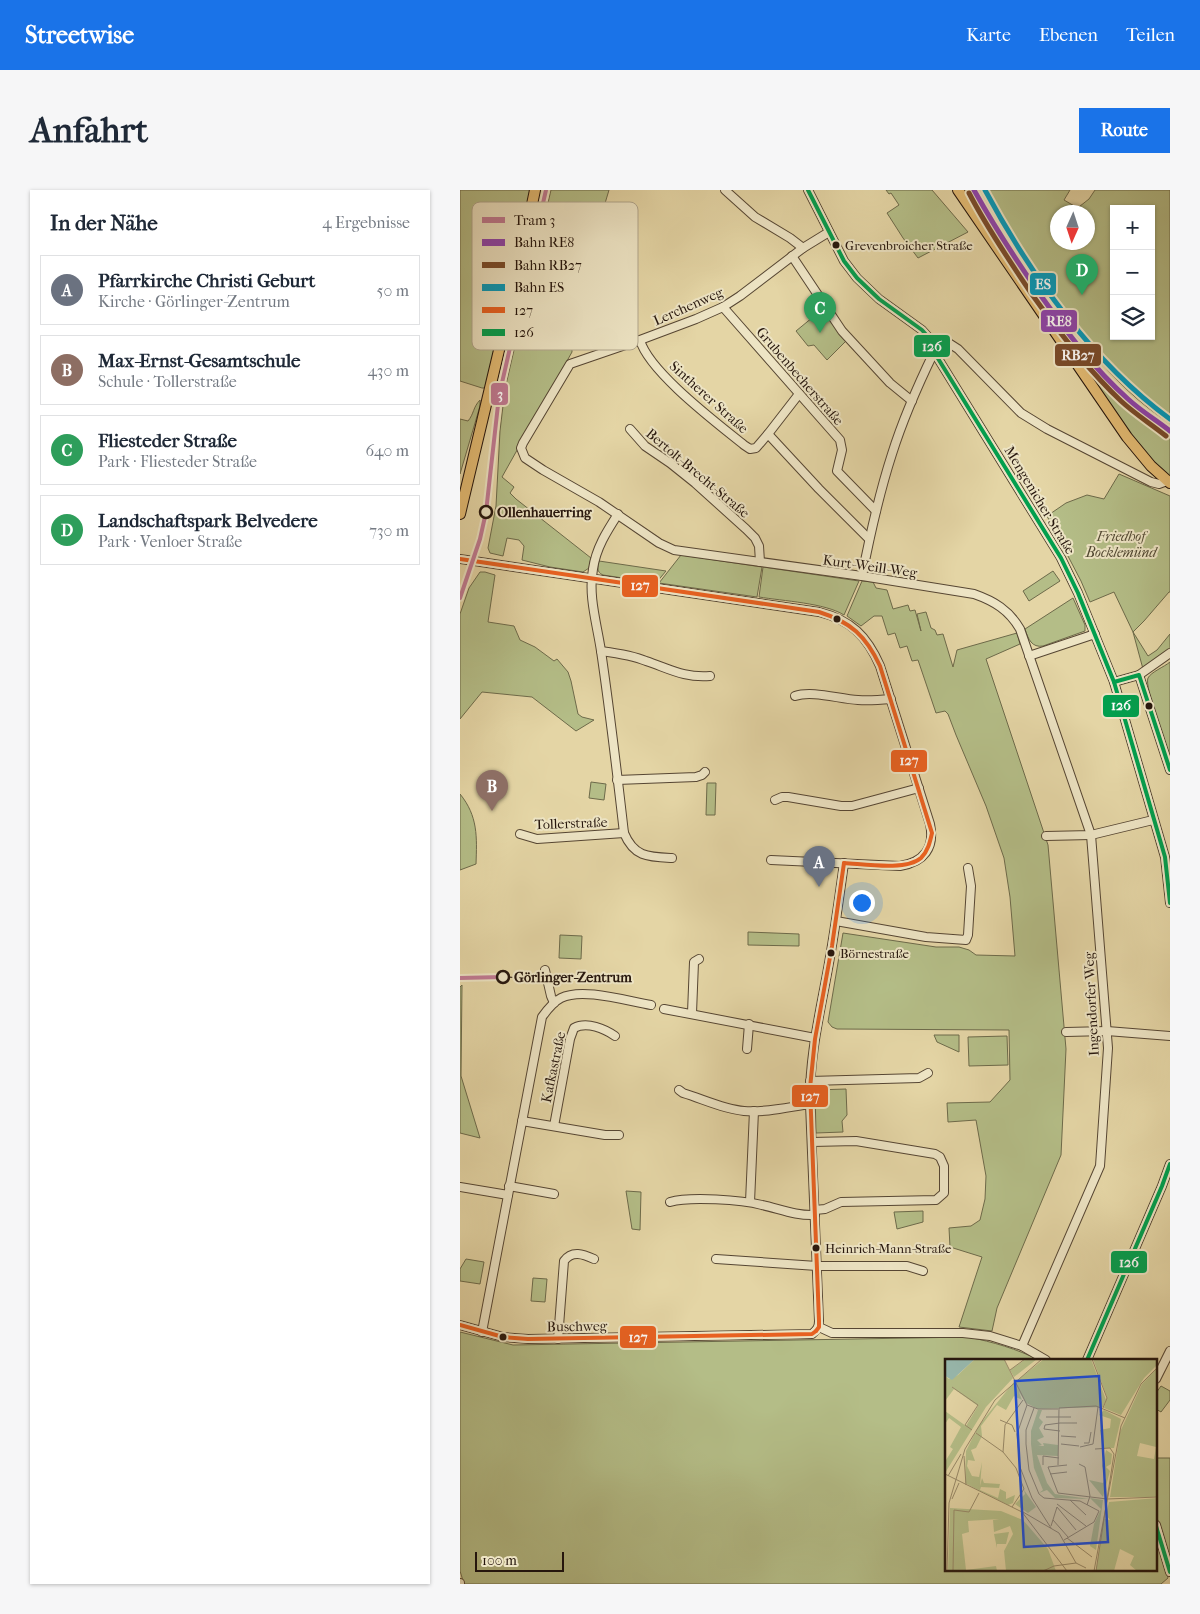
<!DOCTYPE html>
<html lang="de">
<meta charset="utf-8">
<style>
:root{--surface:#fff;--page:#f6f6f7;--text:#1f2937;--muted:#747a83;--line:#e0e1e3;--accent:#1a73e8}
body{margin:0;font-family:"IM FELL French Canon",serif;background:var(--page);color:var(--text)}
.controls{position:absolute;right:15px;top:15px;display:grid;overflow:hidden;border-radius:0px;box-shadow:0 1px 4px #0004}
.controls button{width:45px;height:45px;display:grid;place-items:center;padding:0;border:0;border-bottom:1px solid var(--line);background:var(--surface);color:var(--text);font:25px sans-serif}
.compass{position:absolute;left:590px;top:15px;width:45px;height:45px;border-radius:50%;background:var(--surface);box-shadow:0 1px 4px #0004;rotate:183deg}
.scale{position:absolute;left:15px;bottom:12px;width:89px;box-sizing:border-box;padding-left:5px;border:2px solid #26160d;border-top:0;font-size:14px;line-height:18px;white-space:nowrap;color:#26160d;-webkit-text-stroke:4px #ede4c4;paint-order:stroke}
.you{position:absolute;left:401px;top:712px;width:18px;height:18px;margin:-12px;border:4px solid #fff;border-radius:50%;background:#1a73e8;box-shadow:0 0 0 8px #1a73e833}
.badge{display:grid;place-items:center;width:32px;height:32px;border-radius:50%;background:var(--accent);color:#fff;font-size:16px;font-weight:700}
.pin{position:absolute;translate:-50% -41px;filter:drop-shadow(0 1px 2px #0008)}
.pin::after{content:'';position:absolute;top:26px;width:18px;height:15px;background:inherit;clip-path:polygon(0 0,100% 0,50% 100%)}
.list{margin:0;padding:0;list-style:none}
h2{display:flex;justify-content:space-between;align-items:center;height:65px;margin:0;padding:0 20px;font-size:21px}
h2 small{font-size:16px;font-weight:400;color:var(--muted)}
.list li{display:grid;grid-template-columns:32px 1fr auto;gap:15px;align-items:center;box-sizing:border-box;height:70px;margin:0 10px 10px;padding:0 10px;border:1px solid var(--line);border-radius:0px}
.list b{display:block;font-size:19px;white-space:nowrap}
.list p{margin:0;font-size:16px;white-space:nowrap;color:var(--muted)}
.list em{font-size:16px;font-style:normal;color:var(--muted)}
.icon{flex:none;width:28px;height:28px;fill:none;stroke:currentColor;stroke-width:2;stroke-linecap:round;stroke-linejoin:round}
.map{position:relative;flex:none;width:710px;height:1394px;overflow:hidden;border-radius:0px}
header{display:flex;align-items:center;gap:30px;box-sizing:border-box;height:70px;padding:0 25px;background:var(--accent);color:#fff}
header strong{font-size:24px}
nav{display:flex;gap:28px;margin-inline-start:auto;font-size:18px}
.intro{display:flex;align-items:center;justify-content:space-between;box-sizing:border-box;height:120px;padding:0 30px}
h1{margin:0;font-size:35px}
.button{padding:12px 22px;border-radius:0px;background:var(--accent);color:#fff;font-size:18px;font-weight:700}
main{display:flex;gap:30px;padding:0 30px}
aside{flex:1;background:var(--surface);border-radius:0px;box-shadow:0 1px 4px #0004}
.map>svg:first-child{display:block}
.green{fill:#b4bd87;stroke:#6d6a4a;fill-rule:evenodd}
.lines{fill:none;stroke-linecap:round;stroke-linejoin:round}
.minor-casing{stroke:#564633;stroke-width:10}
.major-casing{stroke:#26160d;stroke-width:12}
.minor{stroke:#ede4c4;stroke-width:8}
.major{stroke:#e2ba72;stroke-width:10}
.tram{stroke:#26160d;stroke-width:1}
.bus-1-casing{stroke:#ede4c4;stroke-width:8}
.bus-2-casing{stroke:#ede4c4;stroke-width:8}
.bus-1{stroke:#e86121;stroke-width:4}
.bus-2{stroke:#029f4e;stroke-width:4}
.rail-1-casing{stroke:#ede4c4;stroke-width:9}
.rail-2-casing{stroke:#ede4c4;stroke-width:9}
.rail-3-casing{stroke:#ede4c4;stroke-width:9}
.rail-1{stroke:#8e44ad;stroke-width:5}
.rail-2{stroke:#7a4b2a;stroke-width:5}
.rail-3{stroke:#049abb;stroke-width:5}
.tram-1-casing{stroke:#ede4c4;stroke-width:8}
.tram-1{stroke:#c07a93;stroke-width:4}
.bus-dot{fill:#26160d;stroke:#ede4c4;stroke-width:2}
.stop-dot{fill:#ede4c4;stroke:#26160d;stroke-width:2.5}
.labels{text-anchor:middle;stroke-width:4;stroke-linejoin:round;paint-order:stroke}
.bus-label{font-size:13px;fill:#26160d;stroke:#ede4c4;text-anchor:start}
.street-label{font-size:14px;fill:#26160d;stroke:#ede4c4}
.stop-label{font-size:14px;font-weight:bold;fill:#26160d;stroke:#ede4c4;text-anchor:start}
.park-label{font-size:14px;font-style:italic;fill:#514832;stroke:#ede4c4}
.inset-road{fill:none;stroke:#988968;stroke-width:1}
.view{fill:#1d4ed8;fill-opacity:0.15;stroke:#1d4ed8;stroke-width:2.5}
.inset-edge{fill:none;stroke:#26160d;stroke-width:2.5}
.key{fill:#ede4c4;stroke:#b1a68d;stroke-width:1}
.key-label{font-size:14px;fill:#26160d}
.line-badge{stroke:#ede4c4;stroke-width:2}
.badge-label{font-size:14px;text-anchor:middle;font-weight:bold;fill:#fff}
</style>
<header>
<strong>Streetwise</strong>
<nav><a>Karte</a><a>Ebenen</a><a>Teilen</a></nav>
</header>
<div class="intro"><h1>Anfahrt</h1><a class="button">Route</a></div>
<main>
<aside>
<h2>In der Nähe<small>4 Ergebnisse</small></h2>
<ul class="list">
<li><span class="badge" style="background:#6b7280">A</span><div><b>Pfarrkirche Christi Geburt</b><p>Kirche · Görlinger-Zentrum</p></div><em>50 m</em></li>
<li><span class="badge" style="background:#8d6e63">B</span><div><b>Max-Ernst-Gesamtschule</b><p>Schule · Tollerstraße</p></div><em>430 m</em></li>
<li><span class="badge" style="background:#2e9e5b">C</span><div><b>Fliesteder Straße</b><p>Park · Fliesteder Straße</p></div><em>640 m</em></li>
<li><span class="badge" style="background:#2e9e5b">D</span><div><b>Landschaftspark Belvedere</b><p>Park · Venloer Straße</p></div><em>730 m</em></li>
</ul>
</aside>
<div class="map">
<svg width="710" height="1394" viewBox="0 0 710 1394">
<rect width="100%" height="100%" fill="#e4d5a5"/>
<filter id="stains"><feTurbulence type="fractalNoise" baseFrequency=".004" numOctaves="4"/><feColorMatrix values="0 0 0 0 .2 0 0 0 0 .09 0 0 0 0 .02 0 0 0 .5 -.17"/></filter>
<radialGradient id="worn" r=".72"><stop offset=".6" stop-color="#630" stop-opacity="0"/><stop offset="1" stop-color="#630" stop-opacity=".3"/></radialGradient>
<g class="green">
<polygon points="0,0 72,0 27,198 22,198 0,191"/>
<polygon points="91,0 149,0 120,97 110,112 112,162 42,287 54,297 50,303 56,309 131,368 129,378 123,382 90,377 62,370 64,356 59,350 47,348 43,366 30,363 28,358 36,316 40,241 45,199"/>
<polygon points="426,0 472,0 508,42 458,68 443,48 427,23 439,15 431,3 429,4"/>
<path d="M522,0h88l-6,10 12,7 -1,3 14,-11 6,-9h75v233c-60,-37 -100,-99 -138,-156 -17,-25 -35,-50 -50,-77zM654,19h37v127h-37zM598,22h30v30h-30z"/>
<polygon points="364,118 387,150 367,170 354,155 348,156 336,141"/>
<path d="M595,134c36,40 70,83 115,112v41l-26,-25 -46,-64z"/>
<path d="M20,210v6l-20,68v-55l8,2c6,-7 5,-14 12,-21z"/>
<polygon points="659,284 710,306 710,402 709,402 684,431 673,442 688,466 697,460 710,444 710,460 683,479 673,442 654,402 630,412 621,391 587,326 606,313 627,305 644,309"/>
<polygon points="221,365 302,377 297,407 199,393"/>
<path d="M139,371l67,10 -10,12 -53,-8c-7,-3 -5,-8 -4,-14z"/>
<path d="M303,377l96,14 -15,34c-19,-12 -61,-14 -85,-18z"/>
<polygon points="593,381 600,391 569,411 563,401"/>
<polygon points="20,382 25,382 35,385 28,432 54,436 60,450 75,457 94,471 97,469 108,482 111,491 118,524 122,527 134,530 116,541 72,507 22,502 0,529 0,424 9,398"/>
<polygon points="402,391 413,392 416,398 427,400 433,419 448,415 450,421 455,420 461,441 457,424 466,422 471,438 475,440 477,445 483,444 493,477 497,460 557,443 560,454 526,469 588,655 606,859 601,965 537,1118 532,1141 499,1137 522,1067 490,1057 489,1038 511,1036 520,1030 525,1009 526,986 516,930 488,932 487,913 530,912 550,890 549,840 377,839 372,837 368,832 383,743 476,757 499,757 509,760 516,765 555,766 550,707 544,668 526,616 496,545 488,524 485,521 476,523 458,470 452,471 447,456 440,458 435,443 428,445 422,426 414,426 401,436 387,426"/>
<path d="M613,408l12,27v6l-42,15c-11,2 -15,-7 -18,-17z"/>
<path d="M710,472v94c-4,-11 -26,-70 -22,-78 3,-6 16,-11 22,-16z"/>
<polygon points="131,592 146,594 144,610 129,608"/>
<polygon points="247,593 256,593 255,625 246,625"/>
<path d="M0,604c18,22 17,43 16,70l-16,6z"/>
<polygon points="288,742 339,744 339,756 288,755"/>
<polygon points="100,745 122,746 121,769 99,768"/>
<polygon points="2,795 1,886 20,948 0,943 0,797"/>
<polygon points="474,845 499,845 499,862 477,852"/>
<polygon points="547,846 548,875 509,876 508,847"/>
<polygon points="386,899 387,925 382,931 383,942 356,943 355,900"/>
<polygon points="166,1001 181,1002 180,1040 172,1039"/>
<polygon points="463,1021 463,1032 437,1039 434,1022"/>
<polygon points="6,1069 24,1072 20,1094 0,1091 0,1079"/>
<polygon points="73,1088 87,1089 85,1112 71,1111"/>
<path d="M0,1142l53,13 455,-8c25,5 49,12 71,23h-93v210h210v-32l12,40 -7,6h-697l-4,-13z"/>
<polygon points="701,1196 710,1201 710,1210 701,1222 696,1219 696,1203"/>
<polygon points="696,1268 710,1268 710,1366 704,1352 696,1324"/>
</g>
<g class="lines">
<g class="minor-casing">
<g id="minor">
<polyline points="265,0 295,27 330,48 343,58"/>
<polyline points="348,0 384,71 397,88 419,109 462,140 470,149 474,162 601,368 618,403 654,492 705,667 710,713"/>
<path d="M369,42l-26,16 -63,48 -17,11 -27,12 -56,21 -70,24 -47,79 -2,5 4,10 18,12 56,32 60,41 15,7 188,26 112,18c20,7 35,16 46,35l71,206 17,213 -8,118 -78,180"/>
<polyline points="332,66 382,141 430,193 452,211"/>
<polyline points="263,117 380,250 382,260 377,281 416,321"/>
<polyline points="470,149 479,148 484,150 498,159 561,223 587,239 691,292 699,294 707,291"/>
<path d="M180,150c9,32 77,83 104,105l6,4 6,-1 12,-14 51,55 50,50"/>
<polyline points="170,239 185,256 210,273 235,293 286,339 295,348 299,356 300,372"/>
<polyline points="308,244 339,204"/>
<path d="M158,324c-11,17 -22,34 -25,55 -5,27 4,55 8,82 9,61 16,121 23,182 10,24 24,24 48,25"/>
<path d="M0,369c119,17 239,35 359,53 32,8 48,24 61,54l50,158c5,24 -6,38 -30,42l-129,-6"/>
<path d="M402,386c8,-41 17,-82 30,-122 11,-35 26,-69 42,-102"/>
<path d="M141,461c15,2 31,4 45,10 24,8 38,17 64,15"/>
<polyline points="569,466 635,444"/>
<polyline points="679,485 710,580"/>
<polyline points="654,492 679,485 710,463"/>
<path d="M335,506c17,-6 44,3 63,4 11,1 22,0 33,-1"/>
<polyline points="157,590 236,587 242,585 245,582"/>
<polyline points="315,610 322,607 328,607 381,616 392,616 459,598"/>
<polyline points="60,644 77,649 164,643"/>
<polyline points="586,646 631,645 693,630"/>
<polyline points="376,731 466,747 506,750 508,745 511,696 508,678"/>
<polyline points="85,780 91,806 94,813"/>
<polyline points="204,819 355,848"/>
<polyline points="232,823 234,772 239,769"/>
<polyline points="606,842 647,841 710,846"/>
<polyline points="287,859 289,834"/>
<polyline points="350,891 459,888 468,883"/>
<path d="M219,900l4,3c20,6 40,16 61,18 21,2 45,-4 66,-7"/>
<polyline points="62,931 145,945 159,945"/>
<path d="M94,936l16,-87 4,-11c13,-7 31,1 41,8"/>
<polyline points="352,952 396,951 475,964 480,967 484,976 484,1003 476,1010 381,1012 365,1019 355,1020"/>
<polyline points="49,996 94,1004"/>
<polyline points="0,997 48,1005"/>
<path d="M210,1012c20,-6 72,-2 92,3 18,4 34,11 53,10"/>
<polyline points="290,1012 294,921"/>
<polyline points="256,1069 357,1076 447,1076 463,1081"/>
<path d="M0,1135l43,12 25,2 284,-5c5,-4 7,-7 7,-13l-9,-217c-1,-44 9,-87 17,-130 7,-37 12,-74 17,-111"/>
<polyline points="359,1137 372,1143 503,1143 530,1146 562,1156 586,1170"/>
<path d="M22,1142l60,-315c5,-7 11,-15 19,-19 21,-11 66,3 90,7"/>
<path d="M98,1149l6,-78c8,-11 19,-7 30,-2"/>
<polyline points="627,1170 702,996 710,974"/>
<polyline points="696,1189 710,1161"/>
<polyline points="696,1335 710,1382"/>
<polyline points="0,1393 0,1394"/>
</g>
</g>
<g class="major-casing">
<g id="major">
<polyline points="498,0 667,247 691,276 710,293"/>
<polyline points="0,324 60,72 75,0"/>
</g>
</g>
<use href="#minor" class="minor"/>
<use href="#major" class="major"/>
<polyline class="tram" points="43,787 73,788"/>
<g class="bus-1-casing">
<g id="bus-1">
<path d="M0,369l359,53c32,10 47,24 61,54l52,167c-2,9 -4,18 -11,25 -15,13 -57,6 -77,5"/>
<polyline points="0,1135 43,1147 68,1149 352,1144 356,1141"/>
<polyline points="356,1141 359,1137 359,1131 350,898 355,849 372,756 384,673"/>
</g>
</g>
<g class="bus-2-casing">
<g id="bus-2">
<polyline points="348,0 384,71 397,88 419,109 462,140 470,149 474,162 601,368 618,403 654,492 705,667 710,713"/>
<polyline points="654,492 679,485 710,580"/>
<polyline points="627,1170 702,996 710,974"/>
<polyline points="696,1336 710,1382"/>
</g>
</g>
<use href="#bus-1" class="bus-1"/>
<use href="#bus-2" class="bus-2"/>
<g class="rail-1-casing">
<path id="rail-1" d="M514,0c20,36 42,70 65,103 27,38 54,75 89,106 13,12 28,21 42,32"/>
</g>
<g class="rail-2-casing">
<path id="rail-2" d="M509,3c18,35 40,67 62,100 27,38 56,76 90,108 14,13 30,23 45,35"/>
</g>
<g class="rail-3-casing">
<path id="rail-3" d="M525,0c45,84 108,173 185,229"/>
</g>
<use href="#rail-1" class="rail-1"/>
<use href="#rail-2" class="rail-2"/>
<use href="#rail-3" class="rail-3"/>
<g class="tram-1-casing">
<g id="tram-1">
<polyline points="0,408 20,349 26,322 39,206 86,0"/>
<polyline points="0,788 43,787"/>
</g>
</g>
<use href="#tram-1" class="tram-1"/>
</g>
<g class="bus-dot">
<circle cx="376" cy="55" r="4.5"/>
<circle cx="377" cy="429" r="4.5"/>
<circle cx="689" cy="516" r="4.5"/>
<circle cx="371" cy="763" r="4.5"/>
<circle cx="356" cy="1058" r="4.5"/>
<circle cx="43" cy="1147" r="4.5"/>
</g>
<g class="stop-dot">
<circle cx="26" cy="322" r="6"/>
<circle cx="43" cy="787" r="6"/>
</g>
<g class="labels">
<g class="bus-label">
<text x="385" y="60">Grevenbroicher Straße</text>
<text x="380" y="768">Börnestraße</text>
<text x="365" y="1063">Heinrich-Mann-Straße</text>
</g>
<g class="street-label">
<text transform="translate(228 116) rotate(-24)" y="5">Lerchenweg</text>
<text transform="translate(340 186) rotate(49)" y="5">Grubenbecherstraße</text>
<text transform="translate(249 207) rotate(42)" y="5">Sintherer Straße</text>
<text transform="translate(238 283) rotate(40)" y="5">Bertolt-Brecht-Straße</text>
<text transform="translate(580 310) rotate(59)" y="5">Mengenicher Straße</text>
<text transform="translate(410 376) rotate(8)" y="5">Kurt-Weill-Weg</text>
<text transform="translate(111 633) rotate(-2)" y="5">Tollerstraße</text>
<text transform="translate(631 814) rotate(-93)" y="5">Ingendorfer Weg</text>
<text transform="translate(93 877) rotate(-78)" y="5">Kafkastraße</text>
<text transform="translate(117 1136) rotate(-1)" y="5">Buschweg</text>
</g>
<g class="stop-label">
<text x="37" y="327">Ollenhauerring</text>
<text x="54" y="792">Görlinger-Zentrum</text>
</g>
<g class="park-label">
<text x="661" y="351">Friedhof<tspan x="661" dy="16">Bocklemünd</tspan></text>
</g>
</g>
<g transform="translate(485 1169)">
<rect width="212" height="212" fill="#e4d5a5"/>
<path d="M30,0h29l9,19 -27,29 -41,66 1,-13 7,-11 -3,-2 11,-20 -12,-9 -4,6v-13l21,15 12,-20 -24,-17 -9,12v-25l4,3 9,-4zM81,0h11l-23,18 -4,-7zM99,0h47l15,41 -3,7 -65,2 -12,-6 -7,-11 3,8 -8,-4 -8,14 -9,-5 -16,21 1,10 -6,12 -5,2 4,11 -7,-1 -1,6 5,10 7,1 3,-15 -2,24 2,-8 2,5 16,1 -1,4 -18,-1 -1,3 18,8 2,-9 6,3v7l9,-4 -2,8 -5,2 -30,-15 -13,-7 1,-32 9,-18 4,2 -4,-3 5,-8 16,-20 18,-22 4,8 -3,-8zM148,0h64v6l-13,13 -23,37 -17,-7 3,-11zM212,9v129h-47l10,-65 22,-48zM195,84l16,4 -2,12 -17,-3zM93,51h4l-3,8 4,4 -4,6 5,9 -7,3 5,5 -4,1h6l-1,-3 15,2v11l-21,-1 10,28 8,11 34,5 -34,-1 -8,-8 -8,3 4,-3 -9,-22 -3,-24v-13zM159,51l17,9 -7,29h-11l-3,-18 10,-2 1,-9 -12,-4zM161,91l6,4 -1,10 -5,3 4,4 -7,26 -14,-17 14,3 3,-5 -4,-12zM79,131l12,17 -8,6 -13,-9 10,-10zM145,139l13,2 -7,50 -6,-4 4,-22 7,-15zM212,139v73h-20l-7,-6 4,-9 -14,-7 -6,22h-18l8,-52 6,1 -4,-5 3,-13zM5,149l51,3 22,9 25,29 8,22h-50l-2,-20 9,-17 -3,-8 -16,6 -1,-12 6,-1 -31,2 1,11 -7,2 4,36 30,-4 1,5h-49zM64,173l-3,12h-9v4l-3,-14z" fill="#b4bd87" fill-rule="evenodd"/>
<path d="M0,0h30l-23,21 -7,-4z" fill="#97b8ad"/>
<path class="inset-road" d="M59,0l23,46 11,4h20M147,0l15,39 -4,10M65,11l15,-11M7,28l26,18 -13,20 7,5M82,46l-10,29 3,33 12,31 19,30M89,49l-8,22v14l3,26 10,24 5,4 36,3 19,10 -5,11 -30,18M101,58h25M55,61l12,5 3,7M115,64l-15,2 -1,4 16,2M115,64h17M31,74l27,19 13,16 8,21M116,77l15,1M139,84h5l2,-11M116,85l18,2M135,88l13,-3 5,-37M150,90l15,-1 4,6 -18,117M58,93l2,-27 18,-25M19,97l2,29M134,105l6,3 5,29 -3,9M98,106v-9l16,2M113,106l1,-57 37,-2 29,12M122,106l-19,2 10,26 49,6M0,115l77,38 45,59M105,115l17,-2M3,117l13,-22M7,140l7,-16M162,140l51,-2M125,141l16,15M112,145l29,22M67,148l12,-18M112,148l19,23M78,153l36,21 17,30 10,5M108,161l15,17M106,167l6,-19M122,179l25,19M2,212l2,-68 16,-54 30,-49 47,-41M8,212l1,-61 15,2 10,-19M98,212l11,-5 22,-3M149,212l27,-145 20,-42 17,-17"/>
<path class="view" d="M154,17l9,166 -84,5 -9,-166z"/>
<rect width="212" height="212" class="inset-edge"/>
</g>
<rect x="12" y="12" width="166" height="148" rx="8" class="key"/>
<rect x="22" y="27" width="23" height="6" fill="#c07a93"/>
<rect x="22" y="49" width="23" height="7" fill="#8e44ad"/>
<rect x="22" y="72" width="23" height="6" fill="#7a4b2a"/>
<rect x="22" y="94" width="23" height="7" fill="#049abb"/>
<rect x="22" y="117" width="23" height="6" fill="#e86121"/>
<rect x="22" y="139" width="23" height="7" fill="#029f4e"/>
<g class="key-label">
<text x="54" y="35">Tram 3</text>
<text x="54" y="57">Bahn RE8</text>
<text x="54" y="80">Bahn RB27</text>
<text x="54" y="102">Bahn ES</text>
<text x="54" y="125">127</text>
<text x="54" y="147">126</text>
</g>
<g class="line-badge">
<rect x="569" y="82" width="28" height="24" rx="5" fill="#049abb"/>
<rect x="580" y="119" width="38" height="24" rx="5" fill="#8e44ad"/>
<rect x="453" y="144" width="38" height="24" rx="5" fill="#029f4e"/>
<rect x="594" y="153" width="48" height="24" rx="5" fill="#7a4b2a"/>
<rect x="30" y="192" width="19" height="24" rx="5" fill="#c07a93"/>
<rect x="161" y="384" width="38" height="24" rx="5" fill="#e86121"/>
<rect x="642" y="504" width="38" height="24" rx="5" fill="#029f4e"/>
<rect x="430" y="559" width="38" height="24" rx="5" fill="#e86121"/>
<rect x="331" y="894" width="38" height="24" rx="5" fill="#e86121"/>
<rect x="650" y="1060" width="38" height="24" rx="5" fill="#029f4e"/>
<rect x="159" y="1135" width="38" height="24" rx="5" fill="#e86121"/>
</g>
<g class="badge-label">
<text x="583" y="99">ES</text>
<text x="599" y="136">RE8</text>
<text x="472" y="161">126</text>
<text x="618" y="170">RB27</text>
<text x="40" y="209">3</text>
<text x="180" y="400">127</text>
<text x="661" y="520">126</text>
<text x="449" y="575">127</text>
<text x="350" y="911">127</text>
<text x="669" y="1077">126</text>
<text x="178" y="1152">127</text>
</g>
<rect width="100%" height="100%" filter="url(#stains)"/>
<rect width="100%" height="100%" fill="url(#worn)"/>
</svg>
<div class="controls">
<button>+</button>
<button>−</button>
<button><svg class="icon" aria-label="layers" viewBox="0 0 24 24"><path d="M12 4l9 5-9 5-9-5zM3 14l9 5 9-5"/></svg></button>
</div>
<svg class="compass" viewBox="-18 -18 36 36"><path d="M0-13l5 13h-10z" fill="#e53935"/><path d="M0 13l5-13h-10z" fill="#747a83"/></svg>
<div class="scale">100 m</div>
<div class="you"></div>
<div class="pin badge" style="left:359px;top:697px;background:#6b7280">A</div>
<div class="pin badge" style="left:32px;top:621px;background:#8d6e63">B</div>
<div class="pin badge" style="left:360px;top:143px;background:#2e9e5b">C</div>
<div class="pin badge" style="left:622px;top:105px;background:#2e9e5b">D</div>
</div>
</main>
